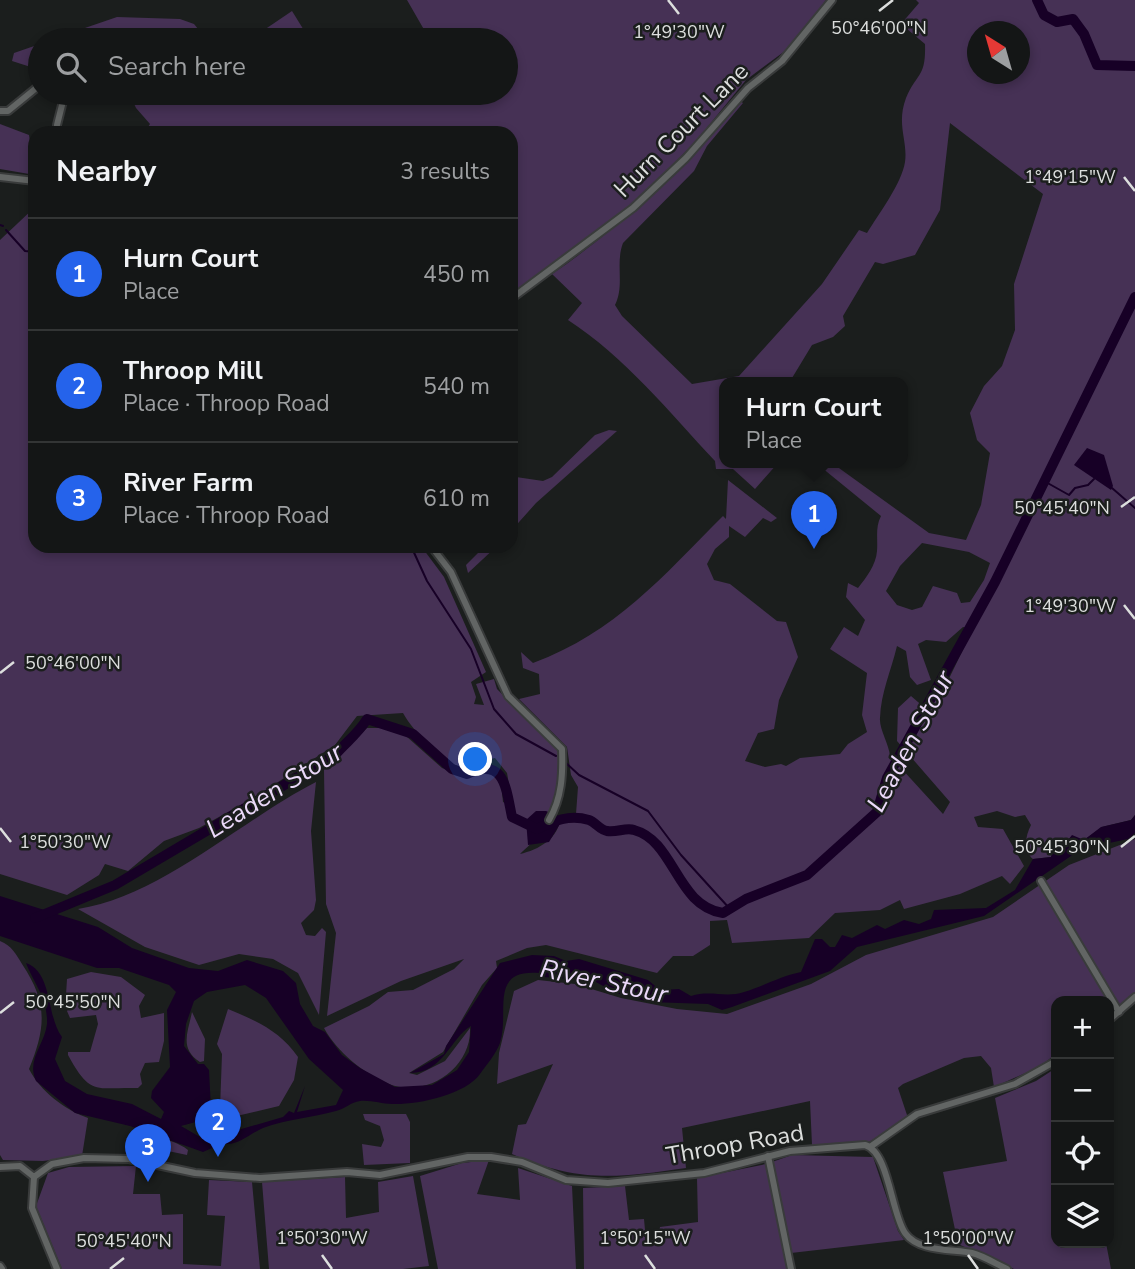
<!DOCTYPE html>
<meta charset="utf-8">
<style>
:root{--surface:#141616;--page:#1d1f1f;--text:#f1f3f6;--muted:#9d9fa1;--line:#333535;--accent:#2563eb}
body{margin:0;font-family:"Nunito Sans",sans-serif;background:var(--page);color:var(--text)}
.controls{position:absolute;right:21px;bottom:21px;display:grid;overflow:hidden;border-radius:14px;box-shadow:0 4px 10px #0003}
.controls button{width:63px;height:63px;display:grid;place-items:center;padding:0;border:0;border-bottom:2px solid var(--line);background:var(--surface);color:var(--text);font:35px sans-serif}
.compass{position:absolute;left:967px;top:21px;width:63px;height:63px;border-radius:50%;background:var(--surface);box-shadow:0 4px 10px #0003;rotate:323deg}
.you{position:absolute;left:476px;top:760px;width:24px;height:24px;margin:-18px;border:5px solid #fff;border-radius:50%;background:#1a73e8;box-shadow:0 0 0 10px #1a73e833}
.badge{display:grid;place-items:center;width:46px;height:46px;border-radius:50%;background:var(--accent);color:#fff;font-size:23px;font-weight:700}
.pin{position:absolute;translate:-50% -58px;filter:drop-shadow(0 2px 4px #0008)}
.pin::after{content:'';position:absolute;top:37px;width:24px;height:21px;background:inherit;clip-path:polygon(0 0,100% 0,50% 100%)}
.popup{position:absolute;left:719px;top:377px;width:189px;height:91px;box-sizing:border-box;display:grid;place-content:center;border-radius:14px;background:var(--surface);filter:drop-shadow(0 2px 5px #0005);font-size:23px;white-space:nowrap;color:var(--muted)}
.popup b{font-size:26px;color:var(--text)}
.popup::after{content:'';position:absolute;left:50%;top:100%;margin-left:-14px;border:14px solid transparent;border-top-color:var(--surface)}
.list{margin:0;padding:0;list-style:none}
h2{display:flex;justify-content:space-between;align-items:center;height:91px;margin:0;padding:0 28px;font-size:30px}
h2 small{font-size:23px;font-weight:400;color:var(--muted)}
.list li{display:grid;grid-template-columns:46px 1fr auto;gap:21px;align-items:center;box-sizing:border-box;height:112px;padding:0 28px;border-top:2px solid var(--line)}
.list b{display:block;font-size:26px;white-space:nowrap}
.list p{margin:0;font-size:23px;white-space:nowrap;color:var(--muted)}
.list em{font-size:23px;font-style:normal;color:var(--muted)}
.icon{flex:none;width:38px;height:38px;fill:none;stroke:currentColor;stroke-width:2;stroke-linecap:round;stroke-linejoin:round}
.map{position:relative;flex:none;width:1135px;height:1269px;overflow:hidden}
.search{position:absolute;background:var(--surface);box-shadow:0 4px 10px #0003;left:28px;top:28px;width:490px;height:77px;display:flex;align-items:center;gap:18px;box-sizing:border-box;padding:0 24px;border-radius:38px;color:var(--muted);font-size:26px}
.panel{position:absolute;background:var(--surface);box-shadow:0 4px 10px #0003;left:28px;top:126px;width:490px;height:427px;border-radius:21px}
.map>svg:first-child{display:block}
.green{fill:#463155;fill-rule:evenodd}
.water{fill:#170026}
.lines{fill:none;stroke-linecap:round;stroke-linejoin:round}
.stream{stroke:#170026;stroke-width:2}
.river{stroke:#170026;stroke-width:10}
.minor-casing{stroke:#393b3b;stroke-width:10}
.minor{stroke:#626564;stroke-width:6}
.ticks{fill:none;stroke:#dcdedd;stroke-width:2.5}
.labels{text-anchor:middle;stroke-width:5;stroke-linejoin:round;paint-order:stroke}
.street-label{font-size:24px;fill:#dcdedd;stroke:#1b1e1d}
.water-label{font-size:26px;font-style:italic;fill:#ebd9f9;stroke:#1b1e1d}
.ticks-label{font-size:18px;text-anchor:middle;fill:#dcdedd;stroke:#1b1e1d;stroke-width:5;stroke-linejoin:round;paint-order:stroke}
</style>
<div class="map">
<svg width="1135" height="1269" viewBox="0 0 1135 1269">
<rect width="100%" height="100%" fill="#1b1e1d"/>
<g class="green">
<polygon points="407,0 826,0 789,48 746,80 696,141 641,197 616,219 511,295 511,133 144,133 150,124 136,108 130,95 119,93 506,93 506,40 430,40"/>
<path d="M916,0h219v815l-4,5 -29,7 -18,13 -29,4 -4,13 -18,2c-10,-9 -8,-22 -2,-34l-6,-10 -10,2 -18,-6 -23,6 4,10 25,2 21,37 -14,18 -8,-8 -42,18 -56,15 -4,-9 -20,10 -45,3 -26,25 -77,5 -5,-23 -17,1v24l-17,11h-20l-16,17 -111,-28 -19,3 -31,13 1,7 -15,17 -39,67 -34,21 8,2 28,-14 25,-33c2,39 -42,71 -81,56 -26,-11 -51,-31 -65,-56l45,-22 19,-14 25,-2 41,-21 10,-10 -63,22 -74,35 9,-83 -10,-29 -2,-134 43,-42h15l24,8 36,32 26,10 14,-7 12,2 7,10 2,19 10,5 -6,-34 -12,-15c-10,2 -16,8 -26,10 -20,3 -57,-38 -66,-55l-46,3 -22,29 -80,52 -56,31 -35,13 -36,30 -23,-7 -6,11 -32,20 -67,-21v-634l35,-33v339h386l23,31 42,95 -15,10 5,15 -2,7 10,1 -8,-21 18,-5 3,10 63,63c-5,18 0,44 -4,57 -6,17 -24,34 -36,45 18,-4 40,-16 40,-37l16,-3 2,-27 -7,-12 -4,-28 -48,-48 21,-5 -1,-20 -16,-6 -2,-16 12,11c83,-31 129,-86 190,-147l3,3 2,-39 49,38 -6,4 -8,-4 -18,19 -16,-11v11l-14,12 -8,15 7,16 16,4 47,37 9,1 12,35 -19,43 -5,29 -16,4 -13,28 20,6 16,-3 5,2 14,-8 40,-4 8,-10 19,-12 -5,-17 5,-42 -37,-24 14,-22 14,9 7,-16 -19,-23 2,-14 10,5c8,-10 18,-23 19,-37 1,-12 -2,-24 4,-35l-65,-53h16l97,70 37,7 15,-35 9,-52 -13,-13 -7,-27 14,-27 18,-20 13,-36 -1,-46 29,-90 -93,-71 -10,87 -25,45 -32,9 -8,-2 -32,54 2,10 -12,11 -21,8 -23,38h-64v80h53l-23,26 -22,-20h-17l-1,-8c-46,-49 -90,-104 -147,-141l14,-17 -30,-29c72,-49 131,-108 188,-173l3,2 -36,43 -13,25 -71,72c-8,21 2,42 -8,62l7,11 70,68 47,-8 83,-92 37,-54 8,3c11,-18 35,-50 38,-71 3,-22 -9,-37 1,-64 11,-26 20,-20 19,-54l-24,-20 18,-21zM978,32h42v42h-42zM922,543l47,9 21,11 -6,17 -14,22 -9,1 -4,-10 -24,-7 -11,21 -10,3 -15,-5 -11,-14 14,-25zM963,627l10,2 -31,64 -17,15 -14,-12 -13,12 -1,33 53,61 -7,12 -53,-58c-1,-12 -11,-27 -10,-38 1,-26 11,-47 17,-72l9,5 4,26 7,8 14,-5 -13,-36 8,-4 20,2z"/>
<polygon points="292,11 310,40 249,40"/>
<polygon points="117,17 180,19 194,24 207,40 50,40"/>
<polygon points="40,44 40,70 12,61 14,53"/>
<polygon points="0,124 29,135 35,175 0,169"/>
<polygon points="609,430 617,431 536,503 511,531 511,481 516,477 543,481 552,477 595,435"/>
<polygon points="485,546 497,546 468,573 466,565"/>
<path d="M316,782l-5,49 5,69 -2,10 -13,13 5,12 9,1 7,-8 4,4 -7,83 -21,-42 -25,-14 -34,-5 -40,11 -54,-18 -67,-38c82,-12 165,-90 238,-127z"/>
<path d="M1135,839v153l-26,23v-14h-53v53l-17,13 -45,20 -3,-19 -10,-12 -17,2 -61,26 -5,4 10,30 -39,24 -57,3 -2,-44 -128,27 4,40c-69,10 -108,15 -174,-14l6,-29 8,-1 27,-60 -56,20 2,-31 15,-62 24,-11 37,4 46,14 56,11 50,5 84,-30 55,-29 127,-38 76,-52z"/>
<path d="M0,941c12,5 16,13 22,23 26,39 24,63 7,105 11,22 36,41 59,49l-6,38 -39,5 -40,-1 -3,-5z"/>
<path d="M91,972l30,5 24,18 -6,11 2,12 23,-5v28l-5,21 -14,1 -5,11 2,10 -4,4c-43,-1 -47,9 -70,-33v-3h22l8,-28 -2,-9 -26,3 -3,-7 4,-5 -5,-11 1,-16z"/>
<path d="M228,1009c29,12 52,22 70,48l-4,23 -15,26 -38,9 -37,18 -4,-8 20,-16 2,-55 -5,-10z"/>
<path d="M192,1012l13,27 -1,22 -4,1c-21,-13 -12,-30 -8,-50z"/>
<polygon points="1056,1068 1056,1243 1106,1243 1111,1269 1014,1269 958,1244 943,1172 1007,1161 995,1098 1036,1081"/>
<polygon points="363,1114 406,1114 410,1122 410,1163 364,1165 362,1144 381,1147 384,1140 380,1126 365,1120"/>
<path d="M140,1130c11,4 41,13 48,20l-1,5 -38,-8 -4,6 -11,-2 6,-11z"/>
<polygon points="792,1155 873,1157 898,1231 904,1240 791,1253 772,1162"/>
<polygon points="489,1160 477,1194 520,1200 518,1168 572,1186 576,1269 438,1269 420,1176 462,1163"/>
<polygon points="766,1164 787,1269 584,1269 583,1188 625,1186 629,1220 644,1219 646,1241 657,1240 660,1227 698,1222 697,1178"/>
<polygon points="136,1166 133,1194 160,1194 162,1215 183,1214 183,1264 221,1266 225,1216 207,1215 209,1180 252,1182 260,1269 62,1269 36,1206 48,1173 69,1167"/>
<polygon points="413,1176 429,1266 403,1269 269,1269 262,1182 345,1177 346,1218 379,1212 378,1182"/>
</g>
<g class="water">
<polygon points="1087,448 1104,455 1113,486 1111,490 1074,465"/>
<polygon points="536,811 546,811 560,817 560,824 549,842 528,845 526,820"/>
<path d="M1135,815v18l-7,6 -47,10 -97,67 -127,31 -27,24 -98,36 -10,3 -14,-6 -59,-2 -33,-9 -22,-12 -50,-4 -5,-4c-51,-4 -29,39 -39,70 -4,11 -13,21 -20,31 -15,21 -63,31 -88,30 -10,0 -21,-4 -32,-3 -9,1 -15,8 -24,10 -24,7 -49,8 -73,17 -14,6 -27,20 -42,15l17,-13 45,-13 6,-6 5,2 11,-27 -8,26 39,-7 7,-15 -34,-31 -43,-61 -21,-13 -38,7 -13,9 -8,23 -2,22 14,18h6l5,6 2,39 -8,11 -22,6 31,18v4l-9,4 -73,-26 -55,-13 -39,-32c-10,-21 9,-37 11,-57 1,-26 -13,-40 -21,-61 27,9 20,53 36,74l-7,22 10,22 22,13 45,10 29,15 3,-7 -13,-14 1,-7 18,-24 -3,-57 9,-18 -7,-7 -50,-17h-22l-97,-32v-40l98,31 34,21 57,20 29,3 29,-11 36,11 13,12 4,21 13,22 12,6 17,23 18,13 35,19 37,-2 25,-15 12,-18 2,-26c-21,12 -27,47 -61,47l34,-19 2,-8 54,-83 32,-8 22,1 12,5 13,-2 69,21 12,10 19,-1 12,7c19,-6 35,2 53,-4 20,-6 37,-16 57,-20l14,-33h7l8,8h5l7,-12 10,3 25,-13 8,4 19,-9 15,4 12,-5 3,-9 52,-2 29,-18 18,-31 18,-2 4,-13 13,-4 4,-5 12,5 17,-13 30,-7z"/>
</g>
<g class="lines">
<g class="stream">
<polyline points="1134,65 1135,64"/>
<polyline points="0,225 3,226"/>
<polyline points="6,230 25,251 35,252"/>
<polyline points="1044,481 1069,495 1075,488 1088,485 1094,479"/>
<polyline points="1112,488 1135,508"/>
<polyline points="411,546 427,581 471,649 494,709 516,734 556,756"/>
<polyline points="566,763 579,775 648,811 681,855 730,909"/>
</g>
<g class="river">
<polyline points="1037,0 1044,15 1057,22 1073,19 1084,34 1097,65 1135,66"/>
<path d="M35,918l80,-33 220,-130c11,-13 23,-21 32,-36l46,15 39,35 15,5c38,-18 39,15 45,43l25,12c17,-8 32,-15 52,-9 6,2 11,10 18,11 9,2 19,-4 27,-1 41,11 42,76 89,83l23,-14 61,-24 70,-63 10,-34 108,-196 140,-285"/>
</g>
<g class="minor-casing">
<g id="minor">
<polyline points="0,111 8,111 40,85"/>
<polyline points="57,125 65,93"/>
<polyline points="0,177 35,181"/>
<polyline points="511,299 633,208 686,158 748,88 782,61 832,0"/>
<path d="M431,546l20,26 57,124 54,53c1,25 0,49 -13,71"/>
<polyline points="1041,881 1119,1012"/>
<polyline points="1109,1020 1135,997"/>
<polyline points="870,1147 917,1114 1015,1084 1056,1061"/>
<polyline points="768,1156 791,1269"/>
<path d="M0,1167l20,-1 14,11 18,-13 32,-6 45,1 66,14 65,5 87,-6 33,3 88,-18h23l31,5 44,18 42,3 96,-10 86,-22 75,-6c24,7 26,68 40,88 13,19 47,16 67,20 12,3 24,11 35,16"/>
<polyline points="34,1177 32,1208 57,1269"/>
<polyline points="0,1266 2,1269"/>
</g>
</g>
<use href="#minor" class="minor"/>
</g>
<path class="ticks" d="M668,0l11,14M879,11l14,-11M1124,177l11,14M1121,507l14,-10M1124,605l11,14M0,673l14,-11M0,828l11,14M1121,847l14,-11M0,1013l14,-11M322,1255l10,14M645,1255l10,14M968,1255l10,14M110,1269l14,-11"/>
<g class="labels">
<g class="street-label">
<text transform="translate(681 130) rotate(-45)" y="8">Hurn Court Lane</text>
<text transform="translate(735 1144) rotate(-10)" y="8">Throop Road</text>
</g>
<g class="water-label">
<text transform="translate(910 741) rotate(-62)" y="9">Leaden Stour</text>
<text transform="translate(274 790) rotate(-32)" y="9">Leaden Stour</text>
<text transform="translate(604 981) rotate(12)" y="9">River Stour</text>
</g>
</g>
<g class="ticks-label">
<text x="879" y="34">50°46'00"N</text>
<text x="679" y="38">1°49'30"W</text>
<text x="1070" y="183">1°49'15"W</text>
<text x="1062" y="514">50°45'40"N</text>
<text x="1070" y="612">1°49'30"W</text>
<text x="73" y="669">50°46'00"N</text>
<text x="65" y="848">1°50'30"W</text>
<text x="1062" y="853">50°45'30"N</text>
<text x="73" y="1008">50°45'50"N</text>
<text x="322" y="1244">1°50'30"W</text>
<text x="645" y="1244">1°50'15"W</text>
<text x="968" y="1244">1°50'00"W</text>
<text x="124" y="1247">50°45'40"N</text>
</g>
</svg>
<div class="controls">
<button>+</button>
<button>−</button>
<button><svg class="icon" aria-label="locate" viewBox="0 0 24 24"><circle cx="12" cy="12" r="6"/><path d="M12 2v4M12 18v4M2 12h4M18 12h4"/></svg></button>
<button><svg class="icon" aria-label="layers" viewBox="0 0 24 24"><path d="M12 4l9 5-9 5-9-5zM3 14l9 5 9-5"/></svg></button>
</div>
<svg class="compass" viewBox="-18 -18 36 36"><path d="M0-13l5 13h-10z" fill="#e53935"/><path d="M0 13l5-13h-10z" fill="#9d9fa1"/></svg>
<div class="you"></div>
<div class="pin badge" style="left:814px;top:549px">1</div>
<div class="popup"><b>Hurn Court</b>Place</div>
<div class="pin badge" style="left:218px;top:1157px">2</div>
<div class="pin badge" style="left:148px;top:1182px">3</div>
<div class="search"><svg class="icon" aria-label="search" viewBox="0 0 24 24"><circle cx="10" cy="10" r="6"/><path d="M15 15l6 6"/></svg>Search here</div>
<section class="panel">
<h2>Nearby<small>3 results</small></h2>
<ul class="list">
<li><span class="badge">1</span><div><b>Hurn Court</b><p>Place</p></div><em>450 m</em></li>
<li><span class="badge">2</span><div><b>Throop Mill</b><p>Place · Throop Road</p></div><em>540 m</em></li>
<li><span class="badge">3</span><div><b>River Farm</b><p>Place · Throop Road</p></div><em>610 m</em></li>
</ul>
</section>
</div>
